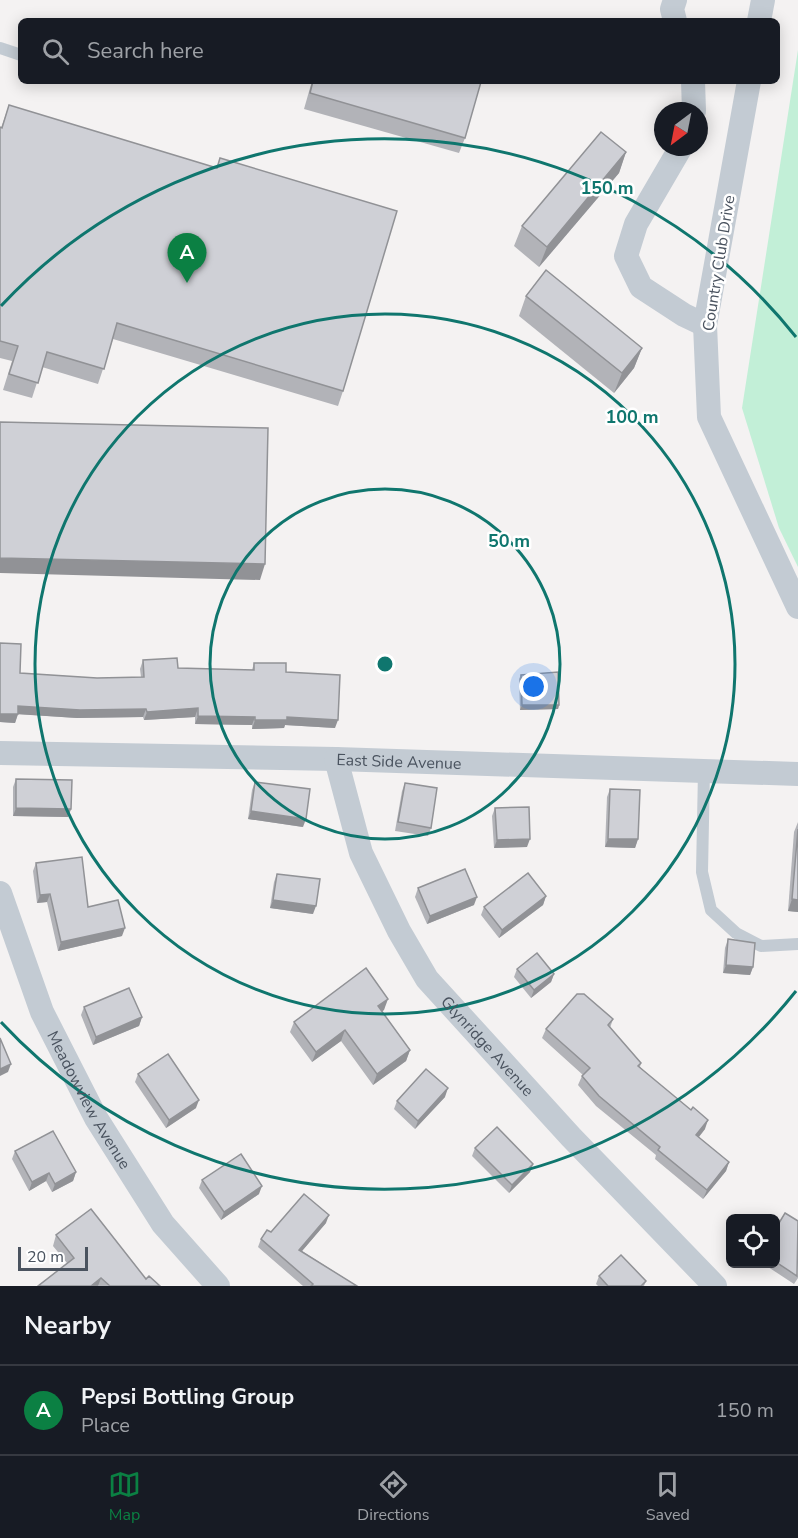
<!DOCTYPE html>
<style>
:root{--surface:#171b24;--page:#20242c;--text:#f1f3f6;--muted:#9ea1a6;--line:#363941;--accent:#0b8043}
body{margin:0;font-family:"Nunito Sans",sans-serif;background:var(--page);color:var(--text)}
.controls{position:absolute;right:18px;bottom:18px;display:grid;overflow:hidden;border-radius:9px;box-shadow:0 3px 15px #0003}
.controls button{width:54px;height:54px;display:grid;place-items:center;padding:0;border:0;border-bottom:2px solid var(--line);background:var(--surface);color:var(--text);font:30px sans-serif}
.compass{position:absolute;left:654px;top:102px;width:54px;height:54px;border-radius:50%;background:var(--surface);box-shadow:0 3px 15px #0003;rotate:212deg}
.scale{position:absolute;left:18px;bottom:15px;width:70px;box-sizing:border-box;padding-left:6px;border:3px solid #4a535f;border-top:0;font-size:16px;line-height:21px;white-space:nowrap;color:#4a535f;-webkit-text-stroke:4px #fff;paint-order:stroke}
.you{position:absolute;left:534px;top:687px;width:21px;height:21px;margin:-15px;border:4px solid #fff;border-radius:50%;background:#1a73e8;box-shadow:0 0 0 9px #1a73e833}
.badge{display:grid;place-items:center;width:39px;height:39px;border-radius:50%;background:var(--accent);color:#fff;font-size:20px;font-weight:700}
.pin{position:absolute;translate:-50% -50px;filter:drop-shadow(0 2px 3px #0008)}
.pin::after{content:'';position:absolute;top:32px;width:21px;height:18px;background:inherit;clip-path:polygon(0 0,100% 0,50% 100%)}
.list{margin:0;padding:0;list-style:none}
h2{display:flex;justify-content:space-between;align-items:center;height:78px;margin:0;padding:0 24px;font-size:26px}
h2 small{font-size:20px;font-weight:400;color:var(--muted)}
.list li{display:grid;grid-template-columns:39px 1fr auto;gap:18px;align-items:center;box-sizing:border-box;height:90px;padding:0 24px;border-top:2px solid var(--line)}
.list b{display:block;font-size:22px;white-space:nowrap}
.list p{margin:0;font-size:20px;white-space:nowrap;color:var(--muted)}
.list em{font-size:20px;font-style:normal;color:var(--muted)}
.icon{flex:none;width:33px;height:33px;fill:none;stroke:currentColor;stroke-width:2;stroke-linecap:round;stroke-linejoin:round}
.map{position:relative;flex:none;width:798px;height:1286px;overflow:hidden}
.search{position:absolute;background:var(--surface);box-shadow:0 3px 15px #0003;left:18px;right:18px;top:18px;height:66px;display:flex;align-items:center;gap:15px;box-sizing:border-box;padding:0 21px;border-radius:9px;color:var(--muted);font-size:22px}
.sheet{height:168px;background:var(--surface)}
nav{display:flex;justify-content:space-around;align-items:center;box-sizing:border-box;height:84px;border-top:2px solid var(--line);background:var(--surface);font-size:16px;color:var(--muted)}
nav a{display:grid;justify-items:center;gap:3px}
nav .on{color:var(--accent)}
.map>svg:first-child{display:block}
.grass{fill:#c2efd7}
.lines{fill:none;stroke-linecap:round;stroke-linejoin:round}
.lane{stroke:#c3cbd3;stroke-width:12}
.street{stroke:#c3cbd3;stroke-width:24}
.wall{fill:#b2b3b8}
.shaded-wall{fill:#919296}
.building{fill:#cfd0d6;stroke:#919296;stroke-width:1.5}
.ring{fill:none;stroke:#0f766e;stroke-width:3}
.labels{text-anchor:middle;stroke-width:5;stroke-linejoin:round;paint-order:stroke}
.street-label{font-size:16px;fill:#4a535f;stroke:#fff}
.centre{fill:#0f766e;stroke:#fff;stroke-width:3}
.ring-label{font-size:18px;text-anchor:middle;font-weight:bold;fill:#0f766e;stroke:#fff;stroke-width:5;stroke-linejoin:round;paint-order:stroke}
</style>
<div class="map">
<svg width="798" height="1286" viewBox="0 0 798 1286">
<rect width="100%" height="100%" fill="#f4f2f2"/>
<polygon class="grass" points="798,50 798,567 779,528 742,408"/>
<g class="lines">
<g class="lane">
<polyline points="0,48 21,55"/>
<polyline points="704,771 702,872 711,910 736,933 761,946 798,944"/>
</g>
<g class="street">
<polyline points="675,0 672,9 675,21"/>
<polyline points="759,21 763,0"/>
<polyline points="693,81 694,111"/>
<polyline points="749,81 705,325 709,417 798,607"/>
<polyline points="681,147 636,224 626,256 641,287 684,315 705,325"/>
<path id="s1" d="M0,753l336,6 462,15"/>
<path id="s2" d="M336,759l25,94 38,78 28,48 144,158 144,149"/>
<path id="s3" d="M0,893l42,119 54,106 67,106 55,62"/>
</g>
</g>
<g class="wall">
<polygon points="312,81 479,81 465,138 459,153 304,109"/>
<polygon points="9,105 343,391 338,406 113,339 98,384 42,367 32,398 3,390 12,361 0,358 0,127 1,128"/>
<polygon points="626,152 619,173 539,267 514,246 522,226"/>
<polygon points="526,296 642,348 634,368 614,393 519,316"/>
<polygon points="0,643 20,673 97,678 141,677 140,669 143,660 178,668 252,670 254,663 286,672 335,728 285,725 284,728 252,729 252,725 195,724 195,717 144,720 143,717 77,718 18,714 15,723 0,722"/>
<polygon points="521,675 559,705 558,709 520,710 519,679"/>
<polygon points="16,779 71,809 68,817 13,816 13,787"/>
<polygon points="255,782 303,827 248,819 252,790"/>
<polygon points="405,783 431,828 428,836 395,831 402,791"/>
<polygon points="610,789 638,839 635,848 605,847 607,797"/>
<polygon points="495,808 527,847 494,848 492,816"/>
<polygon points="798,822 798,912 788,911 794,832"/>
<polygon points="36,863 88,907 122,936 58,951 47,902 37,903 33,871"/>
<polygon points="277,874 313,914 270,908 274,882"/>
<polygon points="418,888 474,905 427,924 415,897"/>
<polygon points="546,896 543,905 499,938 481,915 484,907"/>
<polygon points="728,939 753,967 750,975 723,973 725,948"/>
<polygon points="517,969 554,974 551,982 531,998 514,977"/>
<polygon points="84,1007 142,1017 139,1026 93,1045 81,1015"/>
<polygon points="384,1010 382,1011 410,1050 406,1061 373,1085 341,1041 312,1062 290,1032 294,1022"/>
<polygon points="613,1019 610,1028 641,1063 640,1067 705,1129 699,1137 729,1162 726,1171 703,1199 655,1159 656,1155 596,1106 578,1085 582,1076 583,1075 542,1038 546,1029"/>
<polygon points="138,1074 196,1108 166,1128 135,1082"/>
<polygon points="445,1097 415,1129 394,1109 397,1101"/>
<polygon points="475,1148 533,1164 530,1172 509,1193 472,1156"/>
<polygon points="15,1151 76,1172 73,1181 52,1192 46,1181 29,1191 12,1159"/>
<polygon points="202,1180 259,1194 221,1220 199,1188"/>
<polygon points="785,1213 798,1278 794,1284 762,1263 776,1263 776,1228"/>
<polygon points="326,1223 302,1251 357,1286 303,1286 258,1247 261,1239 271,1232"/>
<polygon points="56,1235 146,1279 160,1286 38,1286 67,1263 53,1246"/>
<polygon points="599,1276 646,1281 644,1286 598,1286 596,1284"/>
</g>
<g class="shaded-wall">
<polygon points="626,152 619,173 539,267 547,247"/>
<polygon points="642,348 634,368 614,393 622,373"/>
<polygon points="0,558 265,564 260,580 0,573"/>
<polygon points="522,705 559,705 558,709 520,710"/>
<polygon points="18,706 146,709 143,717 77,718 15,714"/>
<polygon points="198,708 195,717 144,720 147,712"/>
<polygon points="0,714 18,714 15,723 0,722"/>
<polygon points="198,716 255,717 252,725 195,724"/>
<polygon points="287,717 338,720 335,728 285,725 284,728 252,729 255,720"/>
<polygon points="16,808 71,809 68,817 13,816"/>
<polygon points="251,811 306,819 303,827 248,819"/>
<polygon points="530,839 527,847 494,848 497,840"/>
<polygon points="608,839 638,839 635,848 605,847"/>
<polygon points="50,894 47,902 37,903 40,895"/>
<polygon points="546,896 543,905 499,938 502,930"/>
<polygon points="477,897 474,905 427,924 430,916"/>
<polygon points="792,899 798,900 798,912 788,911"/>
<polygon points="273,900 316,906 313,914 270,908"/>
<polygon points="125,928 122,936 58,951 61,942"/>
<polygon points="726,965 753,967 750,975 723,973"/>
<polygon points="554,974 551,982 531,998 534,990"/>
<polygon points="388,999 384,1010 374,1017 378,1006"/>
<polygon points="142,1017 139,1026 93,1045 96,1037"/>
<polygon points="345,1030 341,1041 312,1062 316,1052"/>
<polygon points="410,1050 406,1061 373,1085 377,1074"/>
<polygon points="11,1064 8,1072 0,1076 0,1069"/>
<polygon points="448,1088 445,1097 415,1129 418,1121"/>
<polygon points="199,1100 196,1108 166,1128 169,1120"/>
<polygon points="708,1120 705,1129 693,1144 696,1135"/>
<polygon points="729,1162 726,1171 703,1199 707,1190"/>
<polygon points="533,1164 530,1172 509,1193 512,1185"/>
<polygon points="76,1172 73,1181 52,1192 55,1184"/>
<polygon points="49,1173 46,1181 29,1191 32,1182"/>
<polygon points="262,1186 259,1194 221,1220 224,1212"/>
<polygon points="329,1215 326,1223 296,1258 299,1250"/>
<polygon points="101,1278 98,1286 91,1286"/>
</g>
<g class="building">
<polygon points="313,81 479,81 481,82 465,138 310,93"/>
<polygon points="9,105 217,168 220,158 397,211 343,391 117,323 104,369 47,352 38,383 9,374 18,346 0,341 0,127 2,128"/>
<polygon points="601,132 626,152 547,247 522,226"/>
<polygon points="546,270 642,348 622,373 526,296"/>
<polygon points="0,422 268,428 265,564 0,558"/>
<polygon points="0,643 21,644 20,673 97,678 144,677 143,660 177,658 178,668 254,670 254,663 286,663 286,672 340,675 338,720 287,717 287,720 255,720 255,717 198,716 198,708 147,712 146,709 80,710 18,706 18,714 0,714"/>
<polygon points="558,672 559,705 522,705 521,675"/>
<polygon points="16,779 72,780 71,809 16,808"/>
<polygon points="255,782 310,789 306,819 251,811"/>
<polygon points="405,783 437,788 431,828 398,822"/>
<polygon points="610,789 640,790 638,839 608,839"/>
<polygon points="529,807 530,839 497,840 495,808"/>
<polygon points="798,829 798,900 792,899"/>
<polygon points="82,857 88,907 118,900 125,928 61,942 50,894 40,895 36,863"/>
<polygon points="465,869 477,897 430,916 418,888"/>
<polygon points="528,873 546,896 502,930 484,907"/>
<polygon points="277,874 320,879 316,906 273,900"/>
<polygon points="728,939 755,943 753,967 726,965"/>
<polygon points="537,953 554,974 534,990 517,969"/>
<polygon points="366,968 388,999 378,1006 410,1050 377,1074 345,1030 316,1052 294,1022"/>
<polygon points="129,988 142,1017 96,1037 84,1007"/>
<polygon points="577,994 584,994 613,1019 608,1025 641,1063 638,1066 691,1110 693,1107 708,1120 696,1135 729,1162 707,1190 658,1150 660,1147 599,1096 582,1076 590,1068 546,1029"/>
<polygon points="0,1038 11,1064 0,1069"/>
<polygon points="168,1054 199,1100 169,1120 138,1074"/>
<polygon points="426,1069 448,1088 418,1121 397,1101"/>
<polygon points="497,1127 533,1164 512,1185 475,1148"/>
<polygon points="53,1131 76,1172 55,1184 49,1173 32,1182 15,1151"/>
<polygon points="241,1154 262,1186 224,1212 202,1180"/>
<polygon points="304,1194 329,1215 299,1250 357,1286 311,1286 313,1284 261,1239 267,1230 271,1232"/>
<polygon points="91,1209 146,1279 149,1276 160,1286 110,1286 101,1278 91,1286 38,1286 74,1258 56,1235"/>
<polygon points="785,1213 798,1221 797,1276 776,1262 776,1228"/>
<polygon points="621,1255 646,1281 641,1286 608,1286 599,1276"/>
</g>
<g class="ring">
<circle cx="385" cy="664" r="175"/>
<circle cx="385" cy="664" r="350"/>
<path d="M796 991A525 525 0 0 1 1 1022M1 306A525 525 0 0 1 796 337"/>
</g>
<g class="labels">
<g class="street-label">
<text transform="translate(718 263) rotate(-81)" y="6">Country Club Drive</text>
<text dy="6" stroke="none"><textPath href="#s1" startOffset="399">East Side Avenue</textPath></text>
<text dy="6" stroke="none"><textPath href="#s2" startOffset="330">Glynridge Avenue</textPath></text>
<text dy="6" stroke="none"><textPath href="#s3" startOffset="226">Meadowview Avenue</textPath></text>
</g>
</g>
<circle cx="385" cy="664" r="9" class="centre"/>
<g class="ring-label">
<text x="607" y="194">150 m</text>
<text x="632" y="423">100 m</text>
<text x="509" y="547">50 m</text>
</g>
</svg>
<div class="controls">
<button><svg class="icon" aria-label="locate" viewBox="0 0 24 24"><circle cx="12" cy="12" r="6"/><path d="M12 2v4M12 18v4M2 12h4M18 12h4"/></svg></button>
</div>
<svg class="compass" viewBox="-18 -18 36 36"><path d="M0-13l5 13h-10z" fill="#e53935"/><path d="M0 13l5-13h-10z" fill="#9ea1a6"/></svg>
<div class="scale">20 m</div>
<div class="you"></div>
<div class="pin badge" style="left:187px;top:283px">A</div>
<div class="search"><svg class="icon" aria-label="search" viewBox="0 0 24 24"><circle cx="10" cy="10" r="6"/><path d="M15 15l6 6"/></svg>Search here</div>
</div>
<section class="sheet">
<h2>Nearby<small></small></h2>
<ul class="list">
<li><span class="badge">A</span><div><b>Pepsi Bottling Group</b><p>Place</p></div><em>150 m</em></li>
</ul>
</section>
<nav>
<a class="on"><svg class="icon" aria-label="map" viewBox="0 0 24 24"><path d="M3 6l6-2 6 2 6-2v14l-6 2-6-2-6 2zM9 4v14M15 6v14"/></svg>Map</a>
<a><svg class="icon" aria-label="directions" viewBox="0 0 24 24"><path d="M12 3l9 9-9 9-9-9zM9 14v-3h6M13 9l2 2-2 2"/></svg>Directions</a>
<a><svg class="icon" aria-label="saved" viewBox="0 0 24 24"><path d="M7 4h10v16l-5-4-5 4z"/></svg>Saved</a>
</nav>
